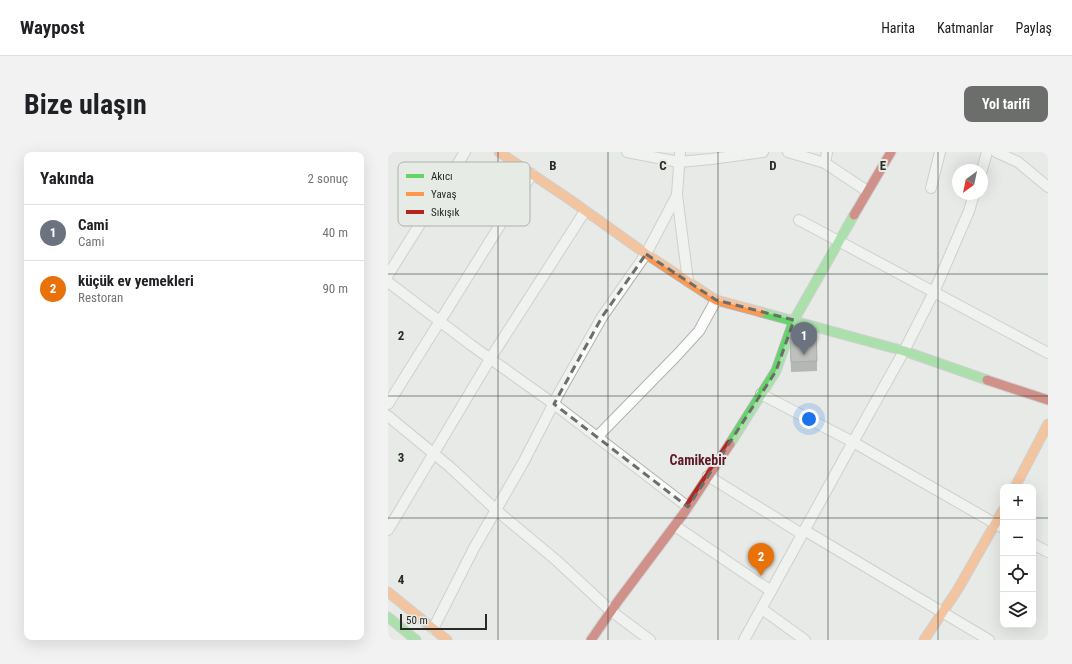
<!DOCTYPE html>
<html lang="tr">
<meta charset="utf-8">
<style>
:root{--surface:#fff;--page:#f2f2f2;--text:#202124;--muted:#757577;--line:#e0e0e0;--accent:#6c6e6b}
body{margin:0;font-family:"Roboto Condensed",sans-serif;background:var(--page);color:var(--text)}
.controls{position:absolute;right:12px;bottom:12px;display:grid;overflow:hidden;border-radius:8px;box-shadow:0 4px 16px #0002}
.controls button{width:36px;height:36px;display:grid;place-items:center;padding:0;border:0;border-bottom:1px solid var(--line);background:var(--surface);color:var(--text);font:20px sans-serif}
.compass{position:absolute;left:564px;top:12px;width:36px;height:36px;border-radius:50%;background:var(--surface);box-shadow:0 4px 16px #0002;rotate:213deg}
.scale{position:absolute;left:12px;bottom:10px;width:87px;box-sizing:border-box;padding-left:4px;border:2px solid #2a2b29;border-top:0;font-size:11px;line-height:14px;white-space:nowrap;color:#2a2b29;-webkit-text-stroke:3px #e6ebe5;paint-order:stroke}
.you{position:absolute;left:421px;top:267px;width:14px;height:14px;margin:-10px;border:3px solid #fff;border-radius:50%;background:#1a73e8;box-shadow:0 0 0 6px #1a73e833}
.badge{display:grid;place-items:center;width:26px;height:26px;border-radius:50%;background:var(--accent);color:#fff;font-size:13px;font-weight:700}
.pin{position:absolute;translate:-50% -33px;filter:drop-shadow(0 1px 2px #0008)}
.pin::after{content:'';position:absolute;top:21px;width:14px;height:12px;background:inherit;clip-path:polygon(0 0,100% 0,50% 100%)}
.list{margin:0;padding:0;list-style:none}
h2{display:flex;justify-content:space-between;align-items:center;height:52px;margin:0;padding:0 16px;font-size:17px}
h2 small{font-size:13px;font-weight:400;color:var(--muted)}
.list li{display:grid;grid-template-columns:26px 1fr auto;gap:12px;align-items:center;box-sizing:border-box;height:56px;padding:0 16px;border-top:1px solid var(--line)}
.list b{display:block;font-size:15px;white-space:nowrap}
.list p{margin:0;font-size:13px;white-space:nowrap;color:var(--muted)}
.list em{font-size:13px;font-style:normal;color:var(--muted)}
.icon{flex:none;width:22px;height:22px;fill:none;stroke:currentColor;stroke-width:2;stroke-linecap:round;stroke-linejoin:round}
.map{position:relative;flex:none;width:660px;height:488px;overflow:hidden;border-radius:8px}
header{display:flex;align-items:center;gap:24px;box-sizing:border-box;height:56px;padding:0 20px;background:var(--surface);border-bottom:1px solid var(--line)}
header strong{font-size:19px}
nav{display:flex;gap:22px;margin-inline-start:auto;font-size:14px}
.intro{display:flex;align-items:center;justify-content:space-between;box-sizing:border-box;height:96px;padding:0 24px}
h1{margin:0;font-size:28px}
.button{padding:10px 18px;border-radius:8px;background:var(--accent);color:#fff;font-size:14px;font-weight:700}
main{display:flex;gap:24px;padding:0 24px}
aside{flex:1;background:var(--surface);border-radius:8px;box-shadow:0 4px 16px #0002}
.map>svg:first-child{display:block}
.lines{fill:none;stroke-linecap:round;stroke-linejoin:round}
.street-casing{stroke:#b1b3b1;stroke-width:12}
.fast-casing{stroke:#b1b3b1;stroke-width:11}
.slow-casing{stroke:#b1b3b1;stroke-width:11}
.jam-casing{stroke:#b1b3b1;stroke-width:11}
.street{stroke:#fbfcfb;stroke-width:10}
.fast{stroke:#63d668;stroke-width:9}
.slow{stroke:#ff974d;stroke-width:9}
.jam{stroke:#b3261e;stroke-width:9}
.wall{fill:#787b78}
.building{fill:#8c8f8c;stroke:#626462}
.marked{fill:none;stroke:#6c6e6b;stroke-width:3;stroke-dasharray:8 5;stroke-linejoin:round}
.grid{fill:none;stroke:#2a2b29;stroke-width:1;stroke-opacity:0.55}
.labels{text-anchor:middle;stroke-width:4;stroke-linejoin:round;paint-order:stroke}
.district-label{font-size:14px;font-weight:bold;fill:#5d192a;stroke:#e6ebe5}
.key{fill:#e6ebe5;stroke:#aeb1ad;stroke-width:1}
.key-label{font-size:11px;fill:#2a2b29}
.grid-label{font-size:13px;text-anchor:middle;font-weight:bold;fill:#2a2b29;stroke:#e6ebe5;stroke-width:4;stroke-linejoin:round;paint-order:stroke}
</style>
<header>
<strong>Waypost</strong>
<nav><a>Harita</a><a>Katmanlar</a><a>Paylaş</a></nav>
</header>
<div class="intro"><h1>Bize ulaşın</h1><a class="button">Yol tarifi</a></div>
<main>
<aside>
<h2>Yakında<small>2 sonuç</small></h2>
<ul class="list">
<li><span class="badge" style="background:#6b7280">1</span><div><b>Cami</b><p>Cami</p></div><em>40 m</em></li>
<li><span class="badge" style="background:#e8710a">2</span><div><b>küçük ev yemekleri</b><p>Restoran</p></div><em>90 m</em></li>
</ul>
</aside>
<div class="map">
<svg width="660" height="488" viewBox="0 0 660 488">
<rect width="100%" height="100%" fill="#e7eae6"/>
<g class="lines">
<g class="street-casing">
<g id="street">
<polyline points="239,0 291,10 323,7 375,0"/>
<polyline points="400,0 437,11 479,39"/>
<polyline points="608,0 630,10 660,35"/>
<polyline points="437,11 439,0"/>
<polyline points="594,18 599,0"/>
<polyline points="543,36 552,0"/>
<polyline points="289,43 300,129"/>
<polyline points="411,68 660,201"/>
<polyline points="0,123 77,0"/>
<polyline points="0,130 83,193 166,252 209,285 290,202 311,179 328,148"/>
<polyline points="373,242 465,290 615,376"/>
<polyline points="0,252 144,22"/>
<polyline points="0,264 62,315 108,358 168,408 223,459 262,488"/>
<polyline points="209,285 300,355"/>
<polyline points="320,324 414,382"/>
<polyline points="287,374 383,439"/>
<polyline points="0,378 102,207 197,59"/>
<polyline points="416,378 601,488"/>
<polyline points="645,392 660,400"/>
<polyline points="374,457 417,488"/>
<polyline points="45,477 86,396 135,311 171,241 214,165 258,102 289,43 292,0"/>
<polyline points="356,488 465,290 516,199 546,140 581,59 586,42"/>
</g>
</g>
<g class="fast-casing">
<g id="fast">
<polyline points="373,160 516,199 599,228"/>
<polyline points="342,292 388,219 406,168 466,63"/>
<polyline points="0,465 28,488"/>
</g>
</g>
<g class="slow-casing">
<g id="slow">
<polyline points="111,0 181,47 258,102 328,148 373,160"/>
<polyline points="627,335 660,272"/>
<polyline points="0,440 59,488"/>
<polyline points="536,488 570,437 615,358"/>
</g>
</g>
<g class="jam-casing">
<g id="jam">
<polyline points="466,63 503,0"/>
<polyline points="599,228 660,248"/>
<polyline points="203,488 230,449 296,361 342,292"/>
</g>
</g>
<use href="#street" class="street"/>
<use href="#fast" class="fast"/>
<use href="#slow" class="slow"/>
<use href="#jam" class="jam"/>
</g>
<polygon class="wall" points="402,177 429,209 429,219 403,220"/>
<polygon class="building" points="428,176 429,209 403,210 402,177"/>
<path d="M0 0H660V488H0ZM258,102l70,46 78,20 -18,51 -88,136 -134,-103 48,-87z" fill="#e7eae6" fill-opacity=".55" fill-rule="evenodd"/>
<path class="marked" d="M258,102l70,46 78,20 -18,51 -88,136 -134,-103 48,-87z"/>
<path class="grid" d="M110,0v488M220,0v488M330,0v488M440,0v488M550,0v488M0,122h660M0,244h660M0,366h615M645,366h15"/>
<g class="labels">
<g class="district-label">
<text x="310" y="313">Camikebir</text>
</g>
</g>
<rect x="10" y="10" width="132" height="64" rx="6" class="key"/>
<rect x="18" y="22" width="18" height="4" fill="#63d668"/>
<rect x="18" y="40" width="18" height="4" fill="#ff974d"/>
<rect x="18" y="58" width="18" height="4" fill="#b3261e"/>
<g class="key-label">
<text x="43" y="28">Akıcı</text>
<text x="43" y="46">Yavaş</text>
<text x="43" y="64">Sıkışık</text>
</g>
<g class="grid-label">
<text x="165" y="18">B</text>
<text x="275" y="18">C</text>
<text x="385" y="18">D</text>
<text x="495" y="18">E</text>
<text x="13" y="188">2</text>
<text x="13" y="310">3</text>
<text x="13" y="432">4</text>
</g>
</svg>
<div class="controls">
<button>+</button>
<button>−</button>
<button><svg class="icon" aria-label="locate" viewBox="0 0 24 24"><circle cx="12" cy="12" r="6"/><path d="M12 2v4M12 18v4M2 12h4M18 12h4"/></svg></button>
<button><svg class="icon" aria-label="layers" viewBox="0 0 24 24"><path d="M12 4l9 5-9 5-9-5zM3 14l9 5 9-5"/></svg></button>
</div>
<svg class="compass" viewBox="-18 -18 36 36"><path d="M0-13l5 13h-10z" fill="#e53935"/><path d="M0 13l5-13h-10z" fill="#757577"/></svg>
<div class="scale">50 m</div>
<div class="you"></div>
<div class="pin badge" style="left:416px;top:203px;background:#6b7280">1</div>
<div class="pin badge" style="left:373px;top:424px;background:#e8710a">2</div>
</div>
</main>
